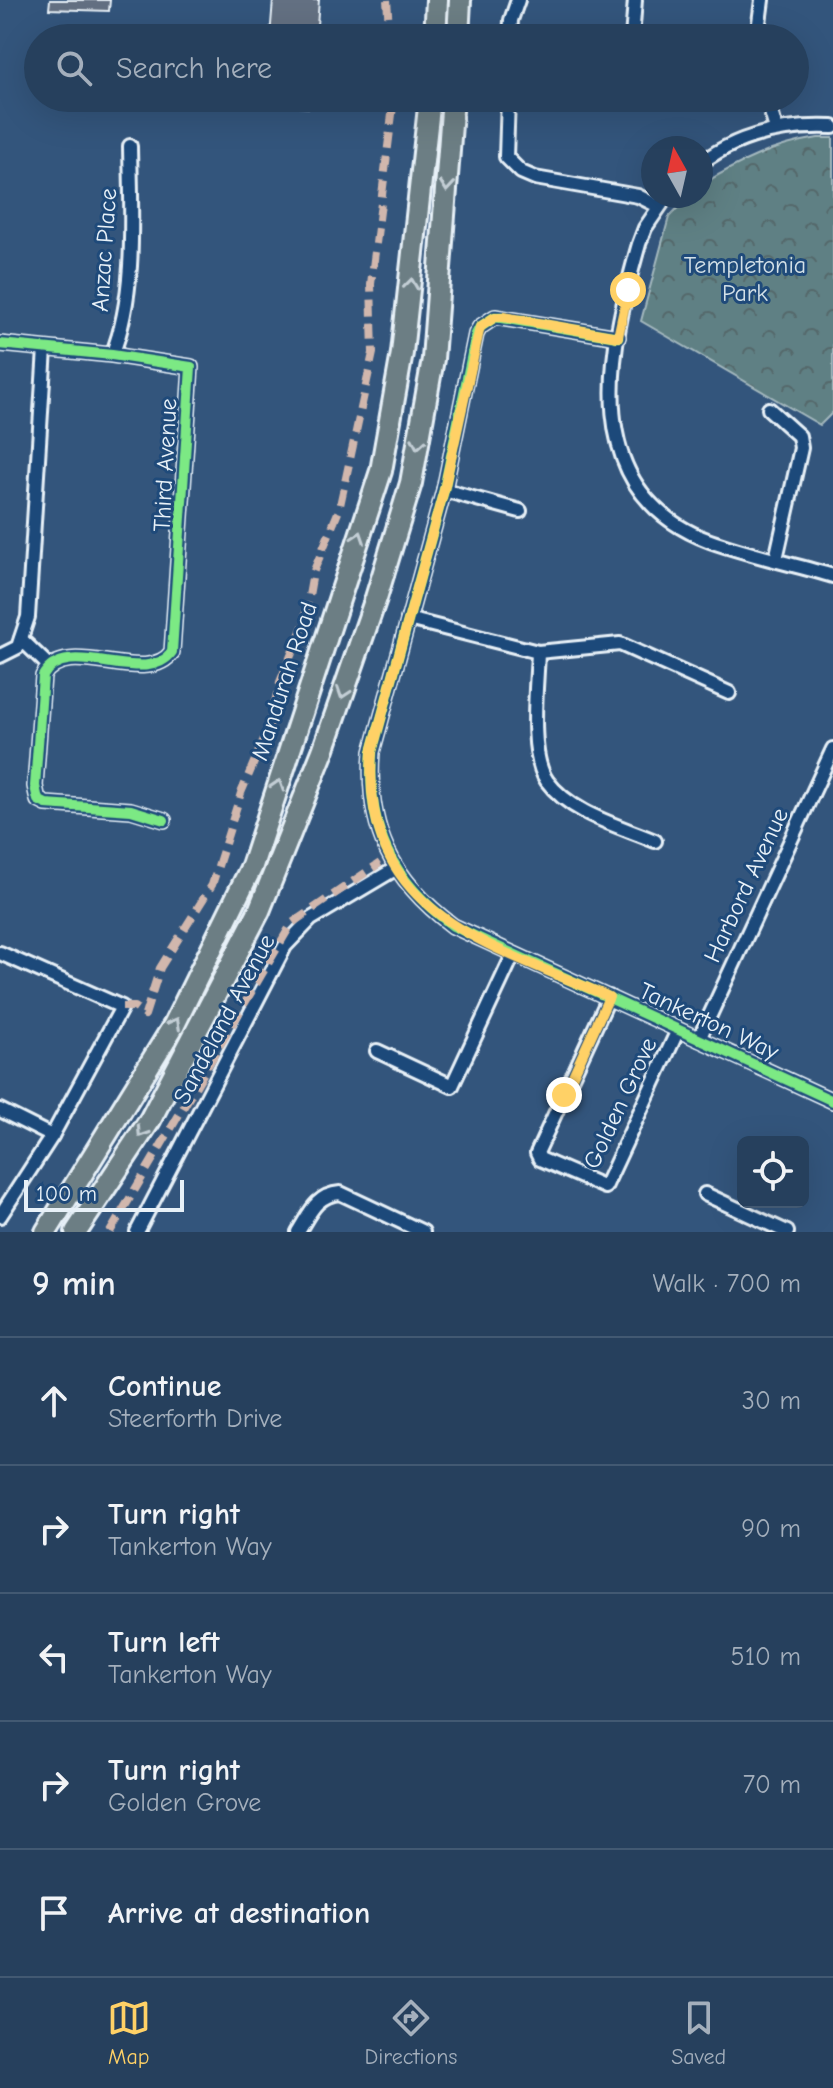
<!DOCTYPE html>
<meta charset="utf-8">
<style>
:root{--surface:#26405d;--page:#2e4763;--text:#f1f3f6;--muted:#a4afbc;--line:#425972;--accent:#ffd166}
body{margin:0;font-family:"Comic Neue",sans-serif;background:var(--page);color:var(--text)}
.controls{position:absolute;right:24px;bottom:24px;display:grid;overflow:hidden;border-radius:12px;box-shadow:0 8px 32px #0002}
.controls button{width:72px;height:72px;display:grid;place-items:center;padding:0;border:0;border-bottom:2px solid var(--line);background:var(--surface);color:var(--text);font:40px sans-serif}
.compass{position:absolute;left:641px;top:136px;width:72px;height:72px;border-radius:50%;background:var(--surface);box-shadow:0 8px 32px #0002;rotate:352deg}
.scale{position:absolute;left:24px;bottom:20px;width:160px;box-sizing:border-box;padding-left:8px;border:4px solid #e8f1f8;border-top:0;font-size:22px;line-height:28px;white-space:nowrap;color:#e8f1f8;-webkit-text-stroke:6px #1f4a7a;paint-order:stroke}
.stop{position:absolute;width:24px;height:24px;margin:-18px;border:6px solid #ffd166;border-radius:50%;background:#fff}
.stop.end{background:#ffd166;border-color:#fff;box-shadow:0 2px 8px #0008}
.list{margin:0;padding:0;list-style:none}
h2{display:flex;justify-content:space-between;align-items:center;height:104px;margin:0;padding:0 32px;font-size:34px}
h2 small{font-size:26px;font-weight:400;color:var(--muted)}
.list li{display:grid;grid-template-columns:52px 1fr auto;gap:24px;align-items:center;box-sizing:border-box;height:128px;padding:0 32px;border-top:2px solid var(--line)}
.list b{display:block;font-size:30px;white-space:nowrap}
.list p{margin:0;font-size:26px;white-space:nowrap;color:var(--muted)}
.list em{font-size:26px;font-style:normal;color:var(--muted)}
.icon{flex:none;width:44px;height:44px;fill:none;stroke:currentColor;stroke-width:2;stroke-linecap:round;stroke-linejoin:round}
.map{position:relative;flex:none;width:833px;height:1232px;overflow:hidden}
.search{position:absolute;background:var(--surface);box-shadow:0 8px 32px #0002;left:24px;right:24px;top:24px;height:88px;display:flex;align-items:center;gap:20px;box-sizing:border-box;padding:0 28px;border-radius:44px;color:var(--muted);font-size:30px}
.sheet{height:744px;background:var(--surface)}
nav{display:flex;justify-content:space-around;align-items:center;box-sizing:border-box;height:112px;border-top:2px solid var(--line);background:var(--surface);font-size:22px;color:var(--muted)}
nav a{display:grid;justify-items:center;gap:4px}
nav .on{color:var(--accent)}
.map>svg:first-child{display:block}
.park{fill:url(#park-crowns);stroke:#a4b8be;stroke-width:2}
.building{fill:#637082;stroke:#e8f1f8;stroke-width:2}
.lines{fill:none;stroke-linecap:round;stroke-linejoin:round}
.minor-casing{stroke:#e8f1f8;stroke-width:18}
.trunk-casing{stroke:#e8f1f8;stroke-width:26}
.minor{stroke:#1f4a7a;stroke-width:12}
.trunk{stroke:#6c7e84;stroke-width:20}
.quiet{stroke:#d1b7ad;stroke-width:8;stroke-dasharray:16 8;stroke-linecap:butt}
.cycleway-casing{stroke:#1f4a7a;stroke-width:15}
.cycleway{stroke:#7ce984;stroke-width:10}
.oneway{stroke:#c3ced5}
.route{stroke:#ffd166;stroke-width:10}
.labels{text-anchor:middle;stroke-width:6;stroke-linejoin:round;paint-order:stroke}
.street-label{font-size:24px;fill:#e8f1f8;stroke:#1f4a7a}
.park-label{font-size:24px;fill:#d3e0e7;stroke:#1f4a7a}
</style>
<div class="map">
<svg width="833" height="1232" viewBox="0 0 833 1232">
<defs>
<pattern id="park-crowns" width="20" height="18" patternUnits="userSpaceOnUse" patternTransform="scale(2)"><rect width="20" height="18" fill="#5f8084"/><path d="M2 6a3 3 0 1 1 6 0M12 15a3 3 0 1 1 6 0" fill="none" stroke="#54676a"/></pattern>
</defs>
<rect width="100%" height="100%" fill="#33557c"/>
<filter id="ink" filterUnits="userSpaceOnUse"><feTurbulence type="fractalNoise" baseFrequency=".0125" numOctaves="2"/><feDisplacementMap in="SourceGraphic" scale="16" xChannelSelector="R" yChannelSelector="G"/><feConvolveMatrix kernelMatrix="1 2 1 2 8 2 1 2 1" color-interpolation-filters="sRGB"/></filter>
<g filter="url(#ink)">
<path class="park" d="M818,138h15v274l-13,13 -179,-104 28,-104 20,-21h12v-11c38,-23 73,-40 117,-47z"/>
<g class="building">
<polygon points="50,0 110,0 109,11 49,9"/>
<polygon points="273,0 319,0 316,38 270,37"/>
<polygon points="263,98 317,98 316,108 262,105"/>
</g>
<g class="lines">
<g class="minor-casing">
<g id="minor">
<polyline points="510,38 511,20 518,0"/>
<polyline points="632,38 635,0"/>
<polyline points="757,38 762,0"/>
<polyline points="508,98 506,157 521,172 535,178 638,196 658,206"/>
<polyline points="767,98 776,129"/>
<path d="M701,163c38,-29 85,-38 132,-36"/>
<path d="M667,196l-22,32 -6,16c-30,105 -62,248 71,297 39,14 82,23 123,35"/>
<path d="M618,337l-123,-20 -15,10 -4,7 -32,156 -72,262c-6,77 20,128 81,174l380,175"/>
<path d="M0,344l112,11 79,12 -19,285c-26,37 -106,-18 -129,24l-8,110 3,14 8,4 85,6 33,10"/>
<path d="M112,355c25,-61 19,-144 18,-209"/>
<polyline points="769,409 799,436 801,448 776,559"/>
<polyline points="444,490 520,511"/>
<polyline points="408,619 538,652 620,644 729,693"/>
<polyline points="21,639 49,666"/>
<path d="M538,652c-1,33 -10,102 9,129 24,33 73,45 108,60"/>
<polyline points="0,656 18,647 28,617 45,349"/>
<polyline points="0,953 122,1007 52,1136 0,1216"/>
<polyline points="609,997 537,1153 540,1159 605,1187 678,1030"/>
<polyline points="699,1039 833,749"/>
<polyline points="377,1051 452,1086 513,955"/>
<polyline points="0,1110 52,1136"/>
<polyline points="705,1194 787,1232"/>
<polyline points="137,1232 285,946 311,919 395,869"/>
<path d="M298,1232c12,-19 18,-37 42,-39l83,39"/>
</g>
</g>
<g class="trunk-casing">
<g id="trunk">
<polyline points="435,38 437,0"/>
<polyline points="458,38 460,0"/>
<polyline points="46,1232 174,1025 252,866 381,471 402,353 430,98"/>
<polyline points="76,1232 150,1120 259,911 323,751 376,598 411,483 433,359 453,98"/>
</g>
</g>
<use href="#minor" class="minor"/>
<use href="#trunk" class="trunk"/>
<g class="quiet">
<polyline points="387,0 390,38"/>
<polyline points="122,1007 134,1007 145,1015 160,968 212,885 241,793 269,727 280,682 304,624 313,573 339,510 373,353 371,284 394,98"/>
<polyline points="110,1232 292,923 380,863"/>
</g>
<g class="cycleway-casing">
<g id="cycleway">
<path d="M618,337l-123,-20 -15,10 -4,7 -32,156 -72,262c-6,77 20,128 81,174l380,175"/>
<path d="M0,344l112,11 79,12 -19,285c-26,37 -106,-18 -129,24l-8,110 3,14 8,4 85,6 33,10"/>
</g>
</g>
<use href="#cycleway" class="cycleway"/>
</g>
<defs><path id="oneway-chevron" d="M-2-3.5L2.5 0L-2 3.5" fill="none" stroke-width="1.6" stroke-linecap="round" stroke-linejoin="round" transform="scale(2)"/></defs>
<g class="oneway">
<use href="#oneway-chevron" transform="translate(447 186) rotate(95)"/>
<use href="#oneway-chevron" transform="translate(411 284) rotate(-83)"/>
<use href="#oneway-chevron" transform="translate(418 444) rotate(100)"/>
<use href="#oneway-chevron" transform="translate(359 537) rotate(-71)"/>
<use href="#oneway-chevron" transform="translate(343 693) rotate(109)"/>
<use href="#oneway-chevron" transform="translate(278 785) rotate(-72)"/>
<use href="#oneway-chevron" transform="translate(175 1023) rotate(-62)"/>
<use href="#oneway-chevron" transform="translate(142 1132) rotate(123)"/>
</g>
</g>
<g class="lines" filter="url(#ink)">
<path class="route" d="M564,1095l45,-98c-122,-54 -249,-83 -237,-245l72,-262 36,-163 15,-10h8l115,20 10,-47"/>
</g>
<g class="labels">
<g class="street-label">
<text transform="translate(104 250) rotate(-86)" y="8">Anzac Place</text>
<text transform="translate(165 465) rotate(-87)" y="8">Third Avenue</text>
<text transform="translate(284 681) rotate(-72)" y="8">Mandurah Road</text>
<text transform="translate(746 885) rotate(-65)" y="8">Harbord Avenue</text>
<text transform="translate(224 1019) rotate(-62)" y="8">Sandeland Avenue</text>
<text transform="translate(709 1021) rotate(25)" y="8">Tankerton Way</text>
<text transform="translate(620 1103) rotate(-65)" y="8">Golden Grove</text>
</g>
<g class="park-label">
<text x="745" y="273">Templetonia<tspan x="745" dy="28">Park</tspan></text>
</g>
</g>
</svg>
<div class="controls">
<button><svg class="icon" aria-label="locate" viewBox="0 0 24 24"><circle cx="12" cy="12" r="6"/><path d="M12 2v4M12 18v4M2 12h4M18 12h4"/></svg></button>
</div>
<svg class="compass" viewBox="-18 -18 36 36"><path d="M0-13l5 13h-10z" fill="#e53935"/><path d="M0 13l5-13h-10z" fill="#a4afbc"/></svg>
<div class="scale">100 m</div>
<div class="stop" style="left:628px;top:290px"></div>
<div class="stop end" style="left:564px;top:1095px"></div>
<div class="search"><svg class="icon" aria-label="search" viewBox="0 0 24 24"><circle cx="10" cy="10" r="6"/><path d="M15 15l6 6"/></svg>Search here</div>
</div>
<section class="sheet">
<h2>9 min<small>Walk · 700 m</small></h2>
<ul class="list">
<li><svg class="icon" aria-label="ahead" viewBox="0 0 24 24"><path d="M12 20V5M6 11l6-6 6 6"/></svg><div><b>Continue</b><p>Steerforth Drive</p></div><em>30 m</em></li>
<li><svg class="icon" aria-label="right" viewBox="0 0 24 24"><path d="M7 20v-9h11M14 6l5 5-5 5"/></svg><div><b>Turn right</b><p>Tankerton Way</p></div><em>90 m</em></li>
<li><svg class="icon" aria-label="left" viewBox="0 0 24 24"><path d="M17 20v-9H6M10 6l-5 5 5 5"/></svg><div><b>Turn left</b><p>Tankerton Way</p></div><em>510 m</em></li>
<li><svg class="icon" aria-label="right" viewBox="0 0 24 24"><path d="M7 20v-9h11M14 6l5 5-5 5"/></svg><div><b>Turn right</b><p>Golden Grove</p></div><em>70 m</em></li>
<li><svg class="icon" aria-label="arrive" viewBox="0 0 24 24"><path d="M6 21V4h12l-3 4 3 4H6"/></svg><div><b>Arrive at destination</b></div></li>
</ul>
</section>
<nav>
<a class="on"><svg class="icon" aria-label="map" viewBox="0 0 24 24"><path d="M3 6l6-2 6 2 6-2v14l-6 2-6-2-6 2zM9 4v14M15 6v14"/></svg>Map</a>
<a><svg class="icon" aria-label="directions" viewBox="0 0 24 24"><path d="M12 3l9 9-9 9-9-9zM9 14v-3h6M13 9l2 2-2 2"/></svg>Directions</a>
<a><svg class="icon" aria-label="saved" viewBox="0 0 24 24"><path d="M7 4h10v16l-5-4-5 4z"/></svg>Saved</a>
</nav>
